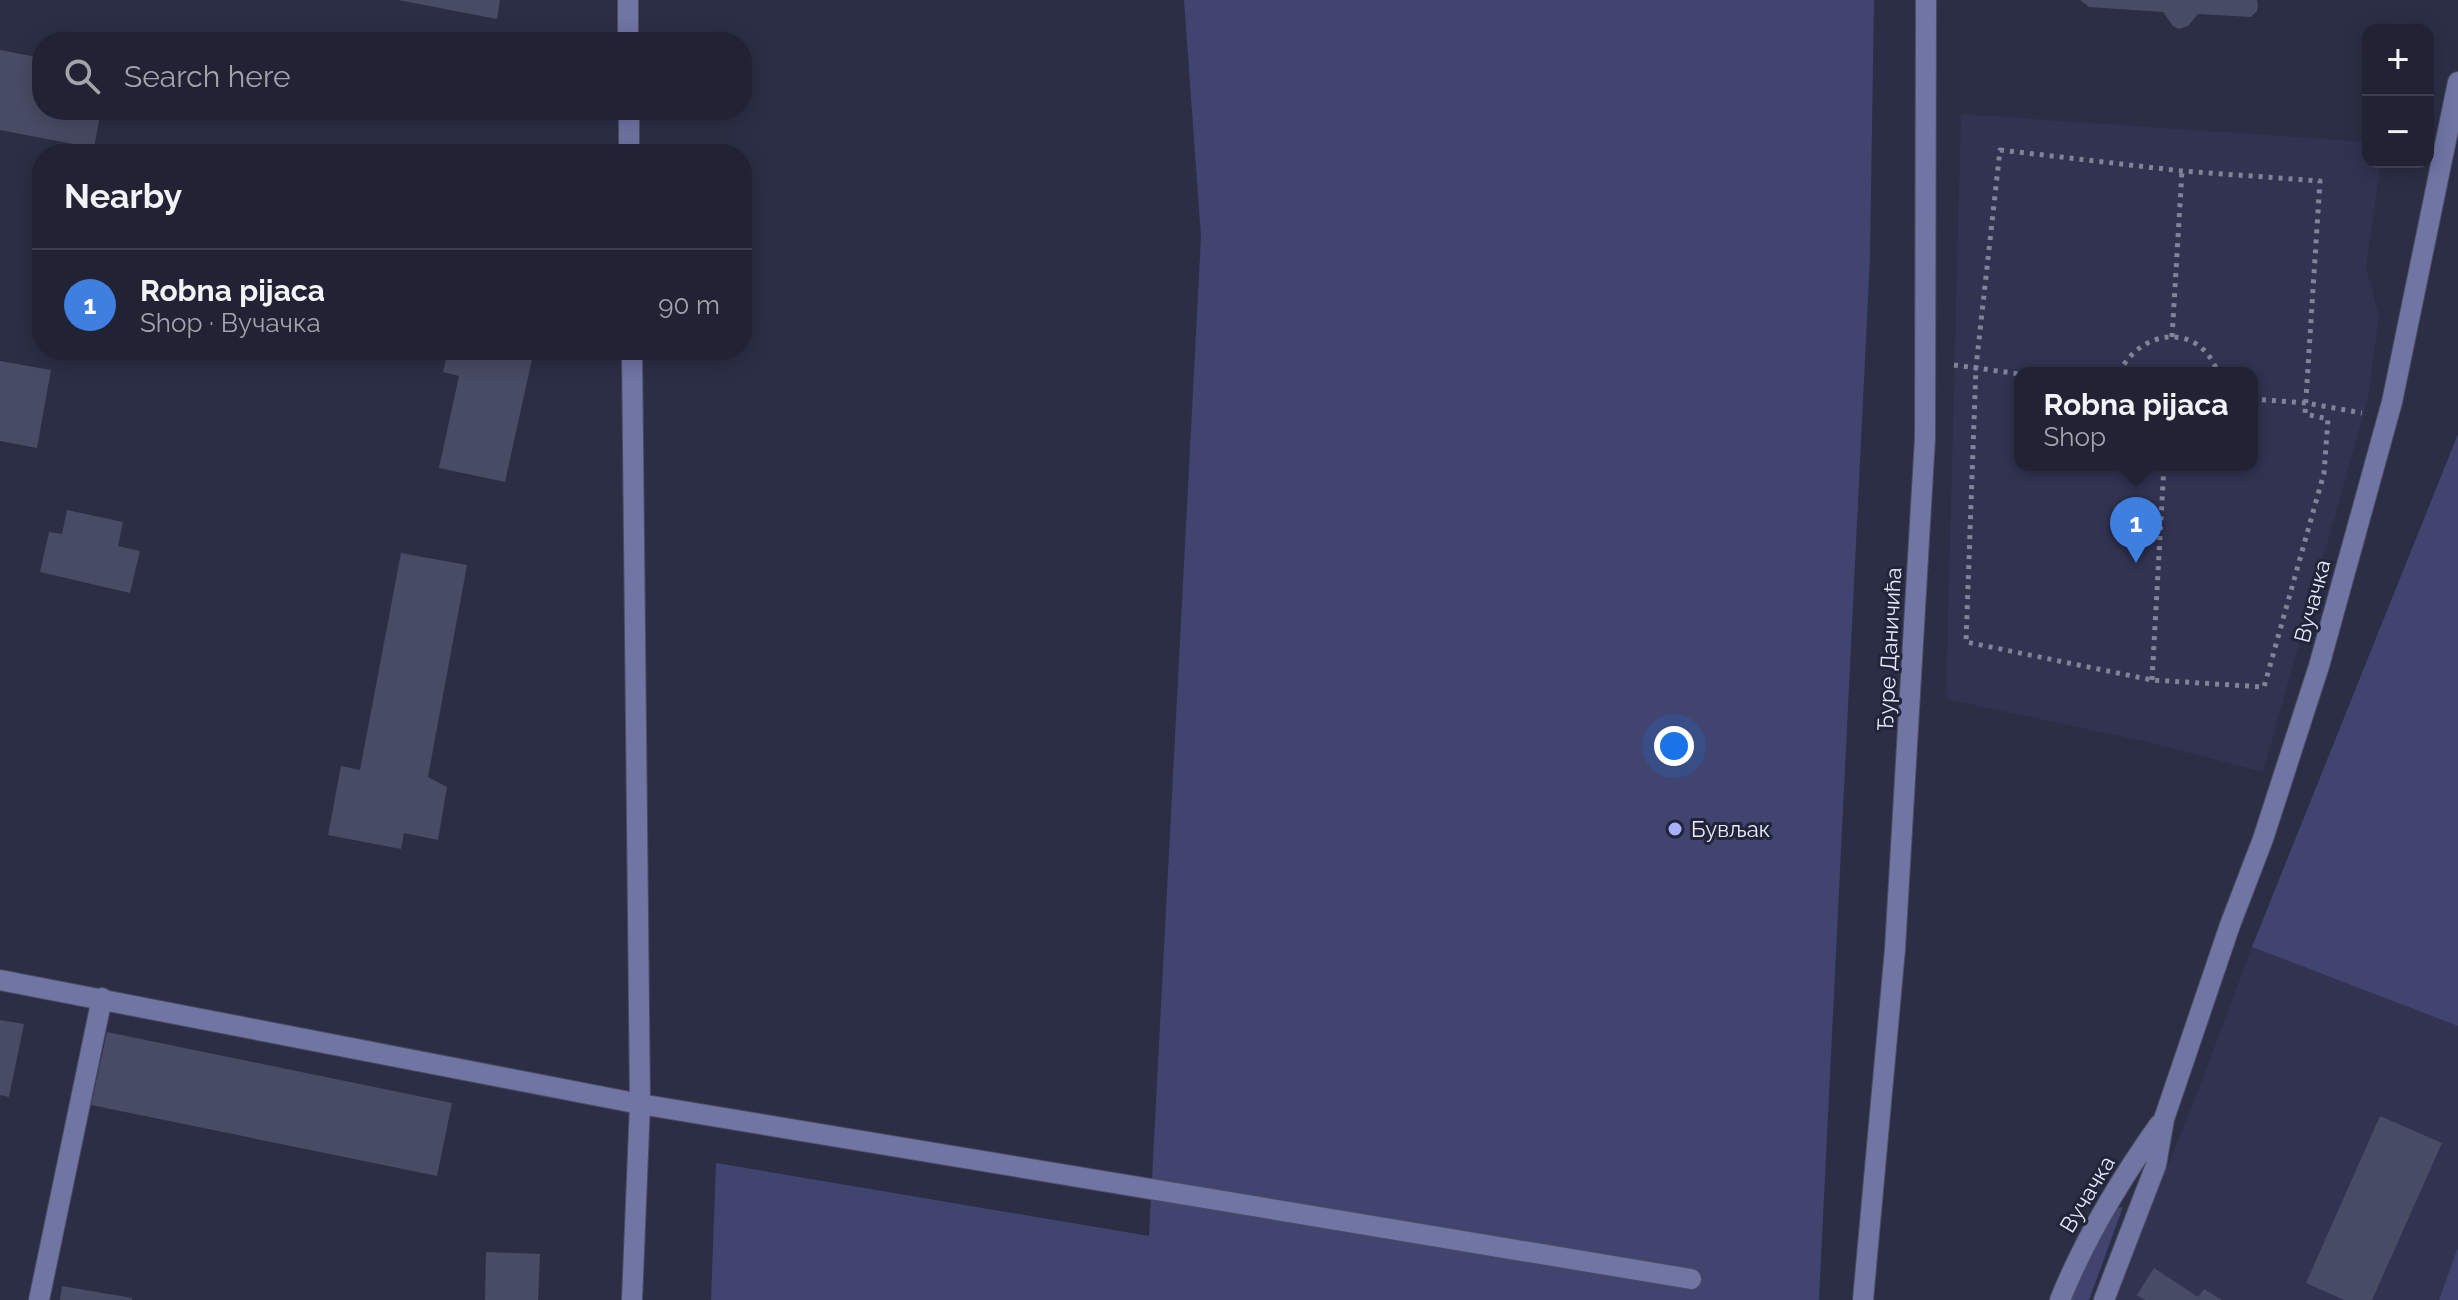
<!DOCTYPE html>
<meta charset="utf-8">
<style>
:root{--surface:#212234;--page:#2d2f40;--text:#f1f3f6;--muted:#a2a4ac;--line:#3e3f4f;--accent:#a9b0fc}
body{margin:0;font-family:Raleway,sans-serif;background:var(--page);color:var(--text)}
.controls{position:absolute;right:24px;top:24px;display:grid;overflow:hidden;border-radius:16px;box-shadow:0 4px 20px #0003}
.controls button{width:72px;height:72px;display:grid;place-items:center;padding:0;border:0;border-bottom:2px solid var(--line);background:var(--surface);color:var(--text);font:40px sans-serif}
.you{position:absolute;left:1674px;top:746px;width:28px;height:28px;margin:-20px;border:6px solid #fff;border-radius:50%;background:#1a73e8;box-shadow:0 0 0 12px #1a73e833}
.badge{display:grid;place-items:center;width:52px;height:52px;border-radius:50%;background:var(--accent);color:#fff;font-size:26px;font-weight:700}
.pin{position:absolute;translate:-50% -66px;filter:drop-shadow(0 2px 4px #0008)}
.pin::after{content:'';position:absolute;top:42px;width:28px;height:24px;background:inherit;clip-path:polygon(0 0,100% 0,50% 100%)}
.popup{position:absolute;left:2014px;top:367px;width:244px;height:104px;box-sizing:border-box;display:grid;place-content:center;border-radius:16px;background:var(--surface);filter:drop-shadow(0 2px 6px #0005);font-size:26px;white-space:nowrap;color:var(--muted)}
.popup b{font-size:30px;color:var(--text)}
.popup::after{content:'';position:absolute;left:50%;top:100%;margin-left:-16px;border:16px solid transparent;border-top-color:var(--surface)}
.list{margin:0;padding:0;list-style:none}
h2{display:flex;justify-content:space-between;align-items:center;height:104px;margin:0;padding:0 32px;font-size:34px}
h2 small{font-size:26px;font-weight:400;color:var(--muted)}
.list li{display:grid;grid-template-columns:52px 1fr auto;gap:24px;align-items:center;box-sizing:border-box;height:112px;padding:0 32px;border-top:2px solid var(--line)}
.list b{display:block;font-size:30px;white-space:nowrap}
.list p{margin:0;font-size:26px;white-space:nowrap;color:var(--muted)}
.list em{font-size:26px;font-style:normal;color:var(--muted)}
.icon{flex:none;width:44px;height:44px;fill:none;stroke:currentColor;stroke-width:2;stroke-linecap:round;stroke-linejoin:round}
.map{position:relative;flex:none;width:2458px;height:1300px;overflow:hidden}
.search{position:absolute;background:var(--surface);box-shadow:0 4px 20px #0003;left:32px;top:32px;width:720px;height:88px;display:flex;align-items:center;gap:20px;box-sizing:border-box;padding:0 28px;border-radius:32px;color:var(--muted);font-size:30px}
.panel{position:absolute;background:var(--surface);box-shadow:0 4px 20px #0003;left:32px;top:144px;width:720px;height:216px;border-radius:32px}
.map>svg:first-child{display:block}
.built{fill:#313351;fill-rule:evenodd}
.green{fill:#41446f}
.building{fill:#484b64}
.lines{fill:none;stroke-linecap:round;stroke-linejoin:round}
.minor-casing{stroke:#4a4c62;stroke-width:22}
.path{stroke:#818396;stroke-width:5;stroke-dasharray:4 6;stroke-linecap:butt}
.minor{stroke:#7175a4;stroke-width:20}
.poi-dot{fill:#a9b0fc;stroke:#22243a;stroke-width:3}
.labels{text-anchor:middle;stroke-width:6;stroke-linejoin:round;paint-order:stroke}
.street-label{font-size:22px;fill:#e8eaf9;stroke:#22243a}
.poi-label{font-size:22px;fill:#e8eaf9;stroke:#22243a;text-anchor:start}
</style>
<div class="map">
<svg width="2458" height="1300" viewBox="0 0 2458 1300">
<rect width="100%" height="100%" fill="#2c2e45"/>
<g class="built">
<path d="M1961,114l407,28v20h13l-15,105 13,49 -11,82 -105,374 -120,-31 -197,-42zM2020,373h232v92h-232z"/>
<polygon points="2252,947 2458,1026 2458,1247 2439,1300 2113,1300 2198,1091"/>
</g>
<g class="green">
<polygon points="1184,0 1874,0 1870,257 1819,1300 711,1300 716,1163 1149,1236 1201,237"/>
<polygon points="2458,434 2458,1026 2252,947"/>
<polygon points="2123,1207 2089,1300 2071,1300 2081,1264 2108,1210"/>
<polygon points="2458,1247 2458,1300 2439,1300"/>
</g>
<g class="building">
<polygon points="398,0 500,0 497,19"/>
<polygon points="2080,0 2257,0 2258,5 2257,11 2251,17 2198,14 2188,26 2179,29 2173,26 2163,12 2089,7"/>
<polygon points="0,50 42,58 42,110 101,110 94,148 0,130"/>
<polygon points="448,350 534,350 505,482 439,468 459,376 443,372"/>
<polygon points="0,361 51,370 37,448 0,441"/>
<polygon points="67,510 123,522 118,546 140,551 130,593 40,572 49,532 62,534"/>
<polygon points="401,553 467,565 428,777 447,787 438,840 404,833 401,849 328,835 341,766 360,770"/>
<polygon points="0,1020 24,1024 9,1097 0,1095"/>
<polygon points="107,1032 452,1103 437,1176 91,1105"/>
<polygon points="2380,1116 2442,1143 2372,1300 2344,1300 2306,1283"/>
<polygon points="486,1252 540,1254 538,1300 485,1300"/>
<polygon points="2154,1268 2198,1297 2204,1289 2222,1300 2145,1300 2137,1295"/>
<polygon points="62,1286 132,1298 132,1300 60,1300"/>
</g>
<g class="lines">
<g class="minor-casing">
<g id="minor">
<polyline points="628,0 628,42"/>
<polyline points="629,110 629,154"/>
<polyline points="632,350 640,1104 632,1300"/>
<polyline points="0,980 640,1104 1691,1279"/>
<polyline points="39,1300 102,998"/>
<polyline points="1863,1300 1895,949 1925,438 1926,0"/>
<path d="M2060,1300c25,-62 60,-120 99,-175"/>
<polyline points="2104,1300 2156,1165 2164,1119 2230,925 2263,839 2319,666 2392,402 2458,82"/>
</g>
</g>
<g class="path">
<polygon points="2000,150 2182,171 2320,181 2305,414 2328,419 2324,473 2264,687 2152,680 1966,642 1976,367"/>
<polyline points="2172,337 2182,171"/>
<polyline points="1954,365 2020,374"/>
<path d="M2119,373c22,-45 81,-51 99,0"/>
<polyline points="2252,399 2306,403 2362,413"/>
<polyline points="2152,680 2164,465"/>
</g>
<use href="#minor" class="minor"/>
</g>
<circle class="poi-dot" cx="1675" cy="829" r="8"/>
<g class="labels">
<g class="street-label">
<text transform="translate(2312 601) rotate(-75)" y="8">Вучачка</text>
<text transform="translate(1889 649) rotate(-87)" y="8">Ђуре Даничића</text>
<text transform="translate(2087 1194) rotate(-59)" y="8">Вучачка</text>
</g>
<g class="poi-label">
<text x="1691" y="837">Бувљак</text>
</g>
</g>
</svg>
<div class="controls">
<button>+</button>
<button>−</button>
</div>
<div class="you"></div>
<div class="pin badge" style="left:2136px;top:563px;background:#3f7fe0">1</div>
<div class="popup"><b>Robna pijaca</b>Shop</div>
<div class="search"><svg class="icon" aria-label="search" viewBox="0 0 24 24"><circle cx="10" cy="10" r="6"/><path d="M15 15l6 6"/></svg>Search here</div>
<section class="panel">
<h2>Nearby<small></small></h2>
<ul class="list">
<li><span class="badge" style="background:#3f7fe0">1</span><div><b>Robna pijaca</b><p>Shop · Вучачка</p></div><em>90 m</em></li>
</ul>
</section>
</div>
